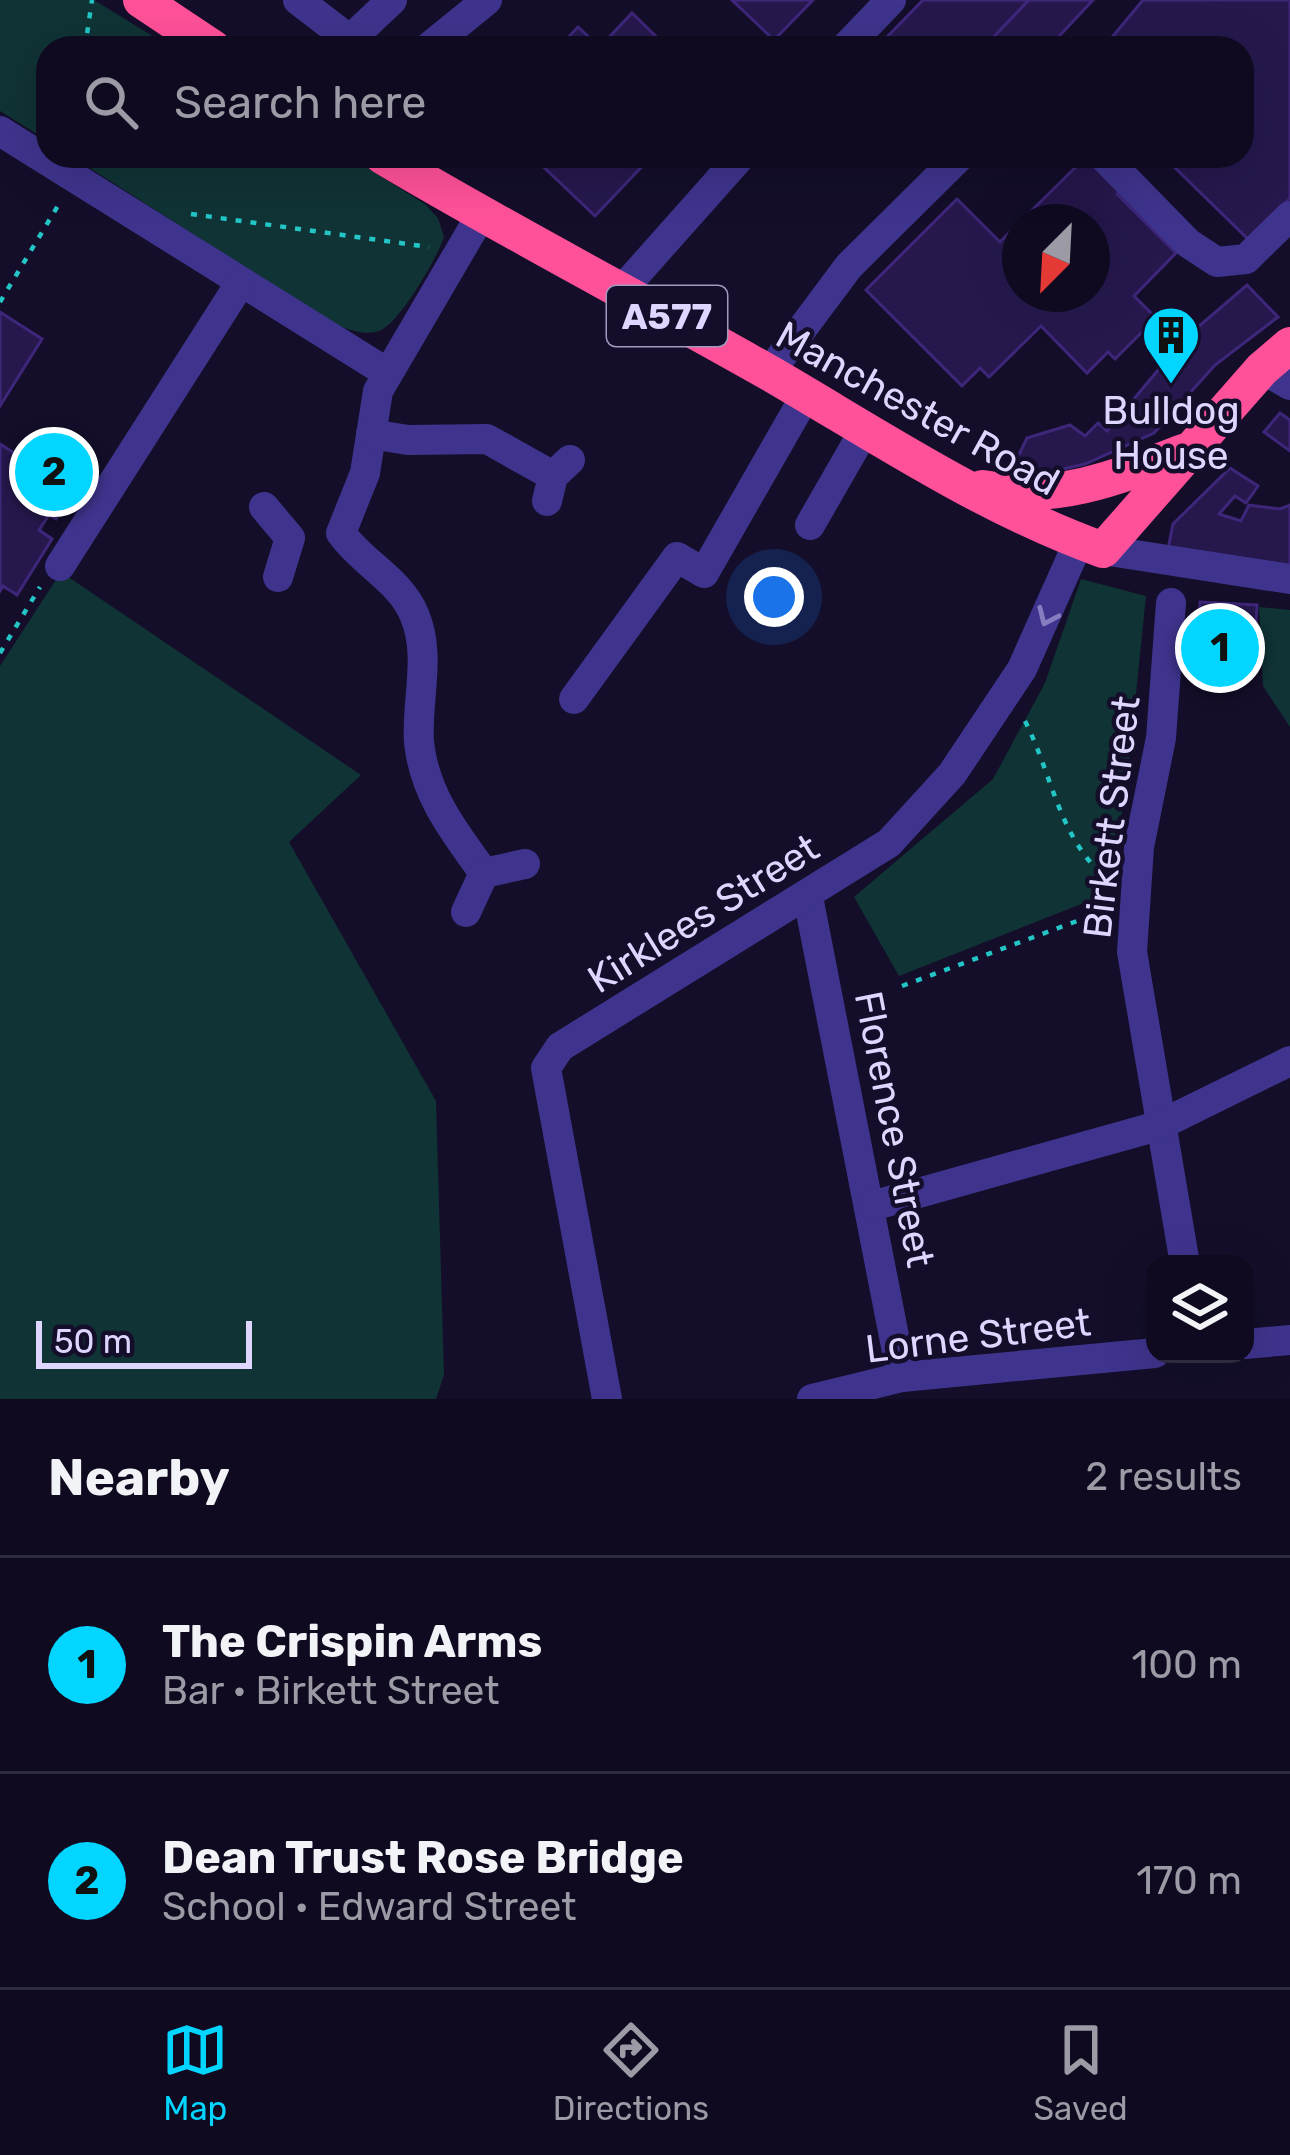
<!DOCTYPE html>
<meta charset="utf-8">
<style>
:root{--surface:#0f0a20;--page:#1d182d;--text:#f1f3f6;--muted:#9b9aa5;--line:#2f2b3e;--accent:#02d5ff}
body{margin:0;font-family:Rubik,sans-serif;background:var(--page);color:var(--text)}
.controls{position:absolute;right:36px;bottom:36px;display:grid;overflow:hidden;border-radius:24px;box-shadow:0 12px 48px #0002}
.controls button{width:108px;height:108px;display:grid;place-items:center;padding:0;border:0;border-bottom:3px solid var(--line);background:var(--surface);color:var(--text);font:60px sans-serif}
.compass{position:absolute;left:1002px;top:204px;width:108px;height:108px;border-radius:50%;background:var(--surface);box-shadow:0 12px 48px #0002;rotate:204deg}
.scale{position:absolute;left:36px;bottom:30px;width:216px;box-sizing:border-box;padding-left:12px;border:6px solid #ded6ff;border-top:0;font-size:33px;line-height:42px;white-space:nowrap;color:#ded6ff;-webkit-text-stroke:9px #140e2a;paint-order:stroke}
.you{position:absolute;left:774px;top:597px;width:42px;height:42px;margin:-30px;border:9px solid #fff;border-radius:50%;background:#1a73e8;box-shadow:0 0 0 18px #1a73e833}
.badge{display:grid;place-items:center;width:78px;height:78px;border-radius:50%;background:var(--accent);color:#111;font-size:39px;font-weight:700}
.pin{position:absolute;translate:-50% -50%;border:6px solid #fff;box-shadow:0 3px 12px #0006}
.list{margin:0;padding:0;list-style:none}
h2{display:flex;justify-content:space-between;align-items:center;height:156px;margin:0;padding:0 48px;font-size:51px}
h2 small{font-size:39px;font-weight:400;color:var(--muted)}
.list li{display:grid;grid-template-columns:78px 1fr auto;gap:36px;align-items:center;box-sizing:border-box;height:216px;padding:0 48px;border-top:3px solid var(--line)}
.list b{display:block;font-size:45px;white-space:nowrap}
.list p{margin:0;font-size:39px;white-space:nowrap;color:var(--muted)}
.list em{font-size:39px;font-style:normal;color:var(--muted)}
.icon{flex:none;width:66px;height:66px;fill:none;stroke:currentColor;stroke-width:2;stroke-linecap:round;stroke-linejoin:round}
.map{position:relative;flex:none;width:1290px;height:1399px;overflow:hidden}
.search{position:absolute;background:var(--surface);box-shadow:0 12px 48px #0002;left:36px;right:36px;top:36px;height:132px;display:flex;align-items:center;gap:30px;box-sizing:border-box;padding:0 42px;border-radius:36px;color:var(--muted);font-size:45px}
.sheet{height:588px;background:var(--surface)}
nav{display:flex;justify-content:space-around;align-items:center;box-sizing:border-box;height:168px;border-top:3px solid var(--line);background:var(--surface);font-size:33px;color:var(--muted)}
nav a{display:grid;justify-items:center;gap:6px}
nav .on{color:var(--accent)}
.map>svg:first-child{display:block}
.green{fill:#103335}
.building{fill:#26184d;stroke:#3e277b;stroke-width:3}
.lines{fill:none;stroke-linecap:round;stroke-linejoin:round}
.path{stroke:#23c5c6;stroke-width:4.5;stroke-dasharray:6 9;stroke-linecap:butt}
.minor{stroke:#3e348d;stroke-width:30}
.highway{stroke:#ff5199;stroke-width:36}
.oneway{stroke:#867dc0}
.labels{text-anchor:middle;stroke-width:9;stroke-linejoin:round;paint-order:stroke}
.shield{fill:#140e2a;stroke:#a19abf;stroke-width:3}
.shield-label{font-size:36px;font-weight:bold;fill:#ded6ff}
.street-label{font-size:39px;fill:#ded6ff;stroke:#140e2a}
.poi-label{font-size:39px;fill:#ded6ff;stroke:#140e2a}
</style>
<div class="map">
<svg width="1290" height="1399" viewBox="0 0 1290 1399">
<rect width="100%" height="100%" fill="#140e2a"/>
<g class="green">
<polygon points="0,0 94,0 172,48 48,48 48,141 0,111"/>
<path d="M71,156h277l77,48 13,14 6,19c-7,21 -44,86 -65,94 -16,5 -33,-2 -47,-8z"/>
<polygon points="61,572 361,775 289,842 436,1101 444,1375 436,1399 0,1399 0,666"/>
<polygon points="1081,579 1146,596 1125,801 1099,897 899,976 854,897 993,779 1045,683"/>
<polygon points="1259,607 1290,610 1290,727 1263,686"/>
</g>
<g class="building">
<polygon points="732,0 813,0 774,40"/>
<polygon points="923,0 1029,0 983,48 899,48 887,37"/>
<polygon points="1029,0 1093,0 1048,48 983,48"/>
<polygon points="1143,0 1290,0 1290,198 1250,241 1163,156 1242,156 1242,48 1103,48"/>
<polygon points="632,13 668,48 558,48 578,27 600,47"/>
<polygon points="532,156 652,156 595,216"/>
<polygon points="1087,156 1123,188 1117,194 1176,253 1134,296 1156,318 1115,359 1108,352 1087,373 1041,326 989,377 980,368 962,386 866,290 957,199 1000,242 1020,222 1020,294 1092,294 1092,222 1020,222"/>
<polygon points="1247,285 1278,317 1215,365 1154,433 1085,464 1054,471 1012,469 1027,438 1070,425 1085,436 1098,423 1107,431 1184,339"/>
<polygon points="0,312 42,339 0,406"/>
<polygon points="1280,413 1290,420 1290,451 1264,432"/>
<polygon points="0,444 60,482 65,474 86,487 69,513 62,509 56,519 49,515 39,530 52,539 17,595 3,586 0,591"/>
<polygon points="1230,468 1258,486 1246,503 1235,496 1219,514 1241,521 1249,505 1280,509 1290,505 1290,572 1167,554 1173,524"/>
<polygon points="1200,602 1257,605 1255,640 1243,639 1242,656 1223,655 1221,685 1195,684"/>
</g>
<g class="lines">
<g class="path">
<polyline points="85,48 92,0"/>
<polyline points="191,214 429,247"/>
<polyline points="0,302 59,204"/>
<polyline points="0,653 40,587"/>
<path d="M1025,721c28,55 33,116 82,158"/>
<polyline points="902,986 1104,911"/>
</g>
<g class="minor">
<polyline points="298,0 346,37 356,34 392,0"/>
<polyline points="428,48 487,0"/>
<polyline points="845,48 891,0"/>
<polyline points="0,131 386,372"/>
<polyline points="1103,156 1188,243 1217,262 1246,259 1290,216"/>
<path d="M481,215l-103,176 -13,82 -24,60c21,30 59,47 73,81 18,41 2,86 5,128 5,52 36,91 65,131"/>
<polyline points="621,291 741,156"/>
<polyline points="1262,369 1290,385"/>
<polyline points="769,373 849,266 960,156"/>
<polyline points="371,434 408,440 487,439 553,476"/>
<polyline points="547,501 553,476 570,460"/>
<polyline points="264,507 290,538 278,577"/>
<polyline points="810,525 864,431"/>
<polyline points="1103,550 1290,579"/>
<polyline points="60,566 241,282"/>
<polyline points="1171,603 1161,738 1139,847 1132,952 1185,1264"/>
<polyline points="574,699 677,557 704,573 806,395"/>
<polyline points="808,897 902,1377"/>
<polyline points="466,912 484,873 525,864"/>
<polyline points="872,1206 1158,1126 1290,1061"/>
<polyline points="1245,1344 1290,1340"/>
<polyline points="607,1399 546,1068 560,1047 889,843 952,774 1022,669 1079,541"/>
<polyline points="812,1399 902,1377 1155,1353"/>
</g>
<g class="highway">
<polyline points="141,0 213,48"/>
<path d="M382,156c129,77 261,145 391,219 108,63 211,132 330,175l159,-181 28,-24"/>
<path d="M982,488c74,14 132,-9 201,-36"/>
</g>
</g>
<defs><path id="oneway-chevron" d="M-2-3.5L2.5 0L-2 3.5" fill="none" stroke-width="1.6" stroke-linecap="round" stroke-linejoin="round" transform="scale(3)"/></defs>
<use class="oneway" href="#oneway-chevron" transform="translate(1047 617) rotate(114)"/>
<defs>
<g id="building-pin" transform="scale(3)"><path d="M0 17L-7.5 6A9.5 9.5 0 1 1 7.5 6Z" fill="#02d5ff" stroke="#140e2a"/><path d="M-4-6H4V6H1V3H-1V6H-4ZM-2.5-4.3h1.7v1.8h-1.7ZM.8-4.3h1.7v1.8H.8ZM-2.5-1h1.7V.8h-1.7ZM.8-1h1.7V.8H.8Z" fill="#111"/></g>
</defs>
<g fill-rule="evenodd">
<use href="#building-pin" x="1171" y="335"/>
</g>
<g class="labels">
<rect class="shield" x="607" y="286" width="120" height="60" rx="9"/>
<g class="shield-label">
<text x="667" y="329">A577</text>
</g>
<g class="street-label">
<text transform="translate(918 408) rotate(29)" y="14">Manchester Road</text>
<text transform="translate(1111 817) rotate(-83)" y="14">Birkett Street</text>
<text transform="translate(703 913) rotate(-32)" y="14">Kirklees Street</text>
<text transform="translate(895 1129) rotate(79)" y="14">Florence Street</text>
<text transform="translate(978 1335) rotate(-7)" y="14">Lorne Street</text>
</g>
<g class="poi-label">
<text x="1171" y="424">Bulldog<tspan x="1171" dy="45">House</tspan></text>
</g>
</g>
</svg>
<div class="controls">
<button><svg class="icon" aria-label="layers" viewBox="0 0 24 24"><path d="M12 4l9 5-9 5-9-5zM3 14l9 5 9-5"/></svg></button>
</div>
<svg class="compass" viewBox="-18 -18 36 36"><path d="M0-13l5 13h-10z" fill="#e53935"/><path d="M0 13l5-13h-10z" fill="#9b9aa5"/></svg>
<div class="scale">50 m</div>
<div class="you"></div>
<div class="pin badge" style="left:1220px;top:648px">1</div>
<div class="pin badge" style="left:54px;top:472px">2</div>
<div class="search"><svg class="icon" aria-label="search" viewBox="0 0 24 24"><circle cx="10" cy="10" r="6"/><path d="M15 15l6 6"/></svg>Search here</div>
</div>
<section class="sheet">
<h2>Nearby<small>2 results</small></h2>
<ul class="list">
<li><span class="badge">1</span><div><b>The Crispin Arms</b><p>Bar · Birkett Street</p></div><em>100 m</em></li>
<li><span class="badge">2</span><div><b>Dean Trust Rose Bridge</b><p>School · Edward Street</p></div><em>170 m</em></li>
</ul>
</section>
<nav>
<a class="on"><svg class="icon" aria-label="map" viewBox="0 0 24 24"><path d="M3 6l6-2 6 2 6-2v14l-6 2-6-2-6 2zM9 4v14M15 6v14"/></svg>Map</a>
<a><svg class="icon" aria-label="directions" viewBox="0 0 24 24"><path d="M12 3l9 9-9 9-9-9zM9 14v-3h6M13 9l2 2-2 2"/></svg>Directions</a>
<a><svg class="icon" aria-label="saved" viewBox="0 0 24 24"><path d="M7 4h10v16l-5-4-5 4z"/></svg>Saved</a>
</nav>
